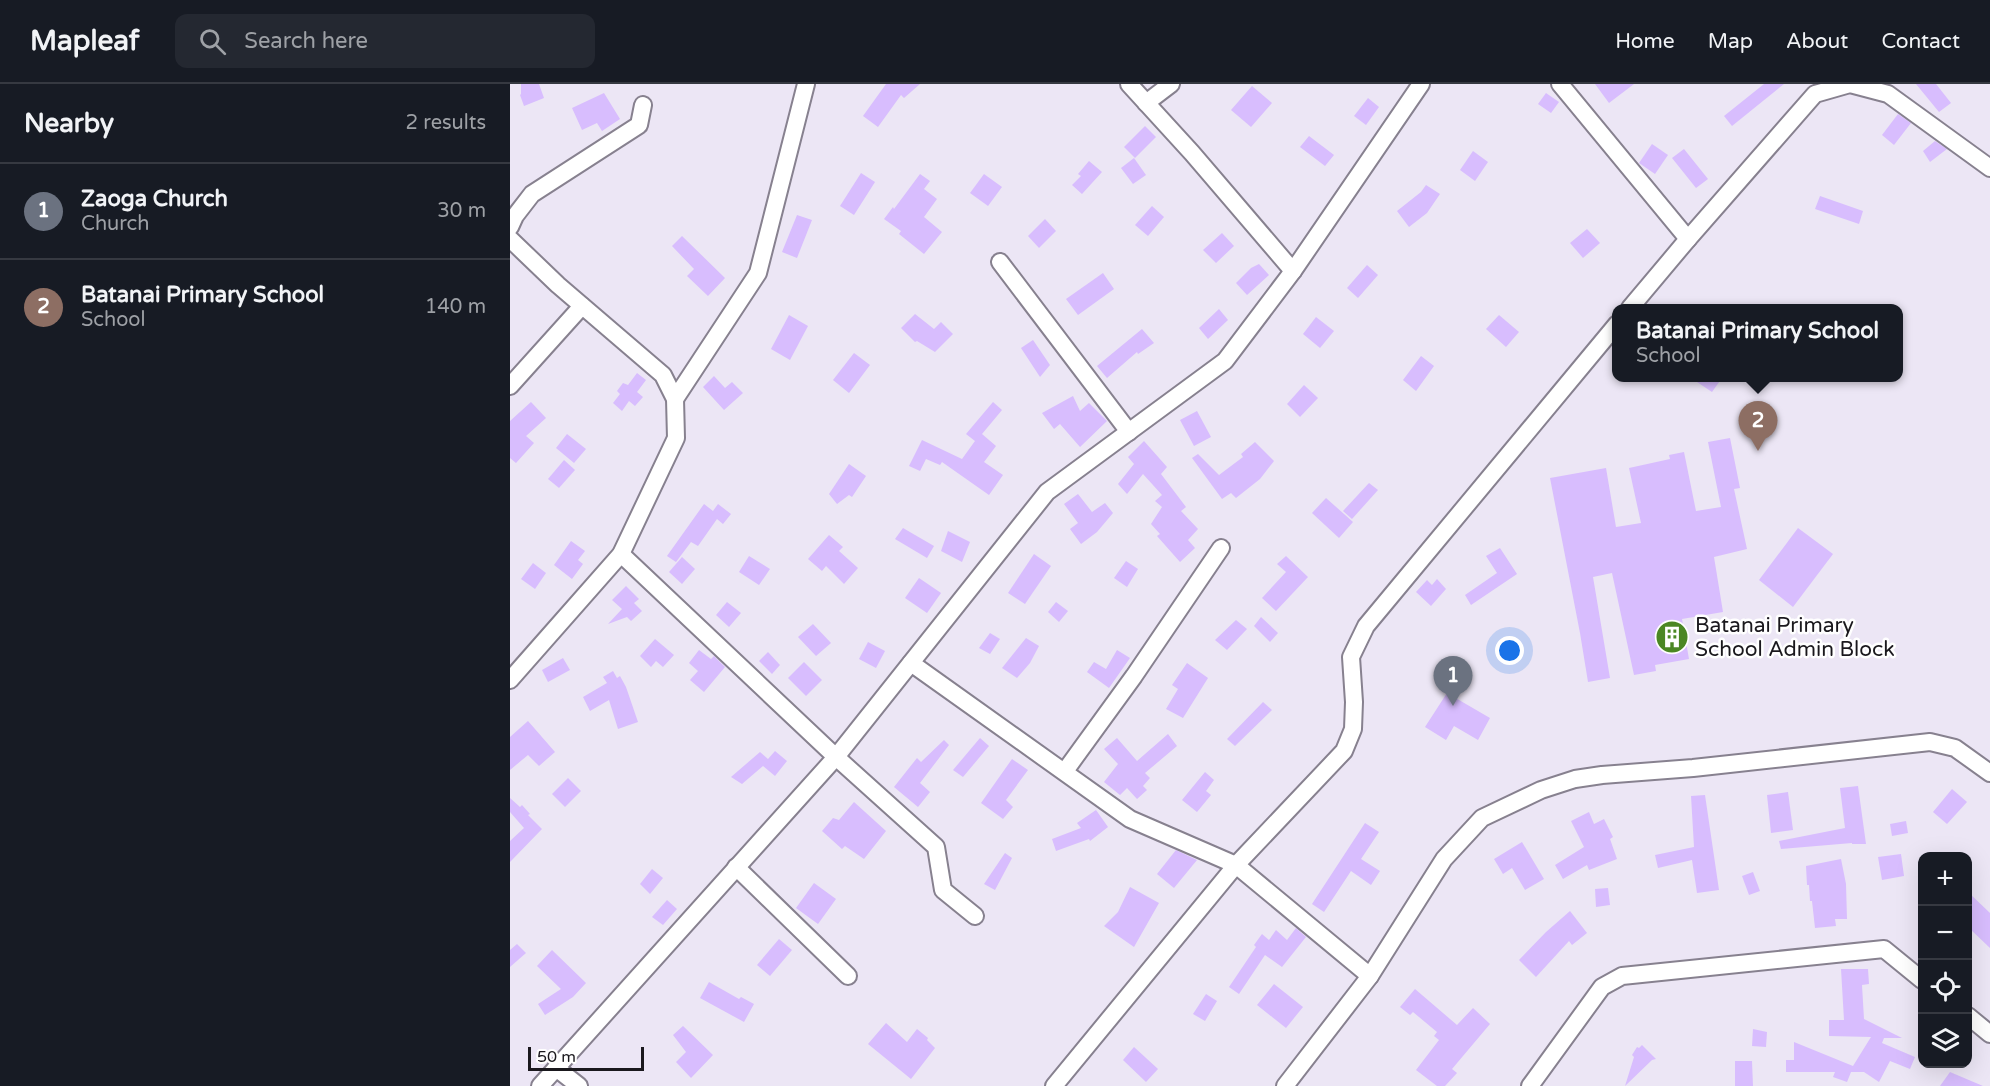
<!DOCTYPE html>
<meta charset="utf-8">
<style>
:root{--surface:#171b24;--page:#242831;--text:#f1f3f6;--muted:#9ea1a6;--line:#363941;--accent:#4b8724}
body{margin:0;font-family:"Varela Round",sans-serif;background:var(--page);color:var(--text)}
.controls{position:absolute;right:18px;bottom:18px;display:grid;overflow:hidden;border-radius:12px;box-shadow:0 6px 24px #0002}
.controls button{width:54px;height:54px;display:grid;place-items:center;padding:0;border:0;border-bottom:2px solid var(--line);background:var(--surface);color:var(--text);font:30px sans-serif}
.scale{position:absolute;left:18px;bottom:15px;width:116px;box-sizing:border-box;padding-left:6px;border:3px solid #1a181d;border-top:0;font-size:16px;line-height:21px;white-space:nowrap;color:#1a181d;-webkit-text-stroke:4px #fff;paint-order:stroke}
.you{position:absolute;left:1000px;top:567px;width:21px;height:21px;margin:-15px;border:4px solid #fff;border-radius:50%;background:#1a73e8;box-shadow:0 0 0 9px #1a73e833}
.badge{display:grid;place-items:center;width:39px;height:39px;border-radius:50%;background:var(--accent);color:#fff;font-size:20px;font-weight:700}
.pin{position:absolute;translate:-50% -50px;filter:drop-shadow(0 2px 3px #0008)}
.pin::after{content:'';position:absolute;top:32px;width:21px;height:18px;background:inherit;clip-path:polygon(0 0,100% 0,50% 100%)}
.popup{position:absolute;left:1102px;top:220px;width:291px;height:78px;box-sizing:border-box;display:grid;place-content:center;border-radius:12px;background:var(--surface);filter:drop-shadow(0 2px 4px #0005);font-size:20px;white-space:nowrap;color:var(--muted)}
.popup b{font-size:22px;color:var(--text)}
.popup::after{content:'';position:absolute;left:50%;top:100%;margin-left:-12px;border:12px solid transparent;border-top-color:var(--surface)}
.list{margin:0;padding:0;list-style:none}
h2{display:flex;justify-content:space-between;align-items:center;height:78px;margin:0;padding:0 24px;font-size:26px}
h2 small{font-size:20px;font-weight:400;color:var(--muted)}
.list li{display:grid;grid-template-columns:39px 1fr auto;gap:18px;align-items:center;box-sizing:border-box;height:96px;padding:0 24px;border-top:2px solid var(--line)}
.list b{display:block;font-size:22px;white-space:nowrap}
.list p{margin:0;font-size:20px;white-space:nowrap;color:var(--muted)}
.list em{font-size:20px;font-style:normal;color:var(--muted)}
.icon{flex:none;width:33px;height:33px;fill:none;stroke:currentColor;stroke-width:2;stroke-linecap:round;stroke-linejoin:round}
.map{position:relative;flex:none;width:1480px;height:1002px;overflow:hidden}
header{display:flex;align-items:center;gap:36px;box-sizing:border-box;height:84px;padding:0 30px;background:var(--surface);border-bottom:2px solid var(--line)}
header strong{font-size:28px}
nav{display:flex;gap:33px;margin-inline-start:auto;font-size:21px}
.search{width:420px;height:54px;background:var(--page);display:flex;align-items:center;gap:15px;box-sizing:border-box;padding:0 21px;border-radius:12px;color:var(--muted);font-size:22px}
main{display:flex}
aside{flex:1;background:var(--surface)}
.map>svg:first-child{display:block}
.building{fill:#d8bdfe}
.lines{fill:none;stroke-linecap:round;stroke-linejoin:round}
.minor-casing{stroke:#87818f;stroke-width:20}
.minor{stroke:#fff;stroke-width:16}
.labels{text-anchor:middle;stroke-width:5;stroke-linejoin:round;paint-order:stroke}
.poi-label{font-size:21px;fill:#1a181d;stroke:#fff;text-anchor:start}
</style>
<header>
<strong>Mapleaf</strong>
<div class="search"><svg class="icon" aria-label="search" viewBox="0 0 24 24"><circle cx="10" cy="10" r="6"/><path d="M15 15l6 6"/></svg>Search here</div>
<nav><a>Home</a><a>Map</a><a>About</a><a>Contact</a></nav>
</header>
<main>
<aside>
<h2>Nearby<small>2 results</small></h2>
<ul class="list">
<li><span class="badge" style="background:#6b7280">1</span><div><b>Zaoga Church</b><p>Church</p></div><em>30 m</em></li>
<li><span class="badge" style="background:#8d6e63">2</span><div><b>Batanai Primary School</b><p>School</p></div><em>140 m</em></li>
</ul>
</aside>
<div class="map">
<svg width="1480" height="1002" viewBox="0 0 1480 1002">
<rect width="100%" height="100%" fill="#ece6f5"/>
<g class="building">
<polygon points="11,0 29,0 34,14 14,22 10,11 11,10"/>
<polygon points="376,0 410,0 394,14 391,11 368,43 353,32"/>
<polygon points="1085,0 1124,0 1099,19"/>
<polygon points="1254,0 1274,0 1222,42 1214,32"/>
<polygon points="1406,0 1426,0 1441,19 1429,28"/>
<polygon points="742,2 762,19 741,43 721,26"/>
<polygon points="94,9 110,35 92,47 87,39 72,46 62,24"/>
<polygon points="1036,9 1049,18 1041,29 1028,20"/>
<polygon points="858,14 869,23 856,41 844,32"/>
<polygon points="1388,30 1401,39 1384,61 1372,51"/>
<polygon points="635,42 646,53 625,74 614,63"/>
<polygon points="799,52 824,71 815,82 790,63"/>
<polygon points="1425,57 1437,65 1420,78 1413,67"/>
<polygon points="1142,60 1158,71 1145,90 1129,79"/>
<polygon points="1174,65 1198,95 1186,104 1162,74"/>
<polygon points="963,67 978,78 965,97 950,86"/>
<polygon points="624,74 636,91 623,100 611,84"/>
<polygon points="579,77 592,88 572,110 562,101 571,92 568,90"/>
<polygon points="351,89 365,98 344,131 330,122"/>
<polygon points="410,90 420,97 414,105 427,115 414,133 432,148 414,170 389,150 391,147 374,135 383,123 384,125"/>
<polygon points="474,90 492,103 478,122 460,109"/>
<polygon points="916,101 930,110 917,129 899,143 887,127 911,108"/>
<polygon points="1310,112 1353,127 1349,140 1305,125"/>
<polygon points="642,122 654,133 638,152 625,141"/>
<polygon points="287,131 302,136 287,174 272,168"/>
<polygon points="535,135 546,147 529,164 518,152"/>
<polygon points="1077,145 1090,159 1073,174 1060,159"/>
<polygon points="712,149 724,162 706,179 693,166"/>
<polygon points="172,152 215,194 198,212 177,192 184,185 162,162"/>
<polygon points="749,180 759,191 737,211 726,199 741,184"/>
<polygon points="857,181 868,191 848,214 837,204"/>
<polygon points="593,189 604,205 568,231 556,215"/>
<polygon points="709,225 718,236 698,255 689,244"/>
<polygon points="405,230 424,245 431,238 443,250 425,268 407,257 405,258 391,244"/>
<polygon points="279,231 298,242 280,276 261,265"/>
<polygon points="989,231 1009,248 996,263 976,245"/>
<polygon points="806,233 824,247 810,264 793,250"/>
<polygon points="632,245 644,259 628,270 627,268 597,294 587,282"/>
<polygon points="523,256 540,281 530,293 511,264"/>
<polygon points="344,269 360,281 339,309 323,296"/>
<polygon points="911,272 924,282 906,307 893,296"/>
<polygon points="127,289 136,296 127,308 133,313 125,322 119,317 112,327 103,319 110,310 107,307 113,299 118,301"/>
<polygon points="204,292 215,304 222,298 233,309 214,326 193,303"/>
<polygon points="1181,294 1212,294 1202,308"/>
<polygon points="794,301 808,314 790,333 777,320"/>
<polygon points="563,312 570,327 579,319 597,337 570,363 550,340 544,345 532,329"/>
<polygon points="21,318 36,334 16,352 24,359 6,379 0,374 0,337"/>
<polygon points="483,318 492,326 472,350 486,362 474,378 493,391 479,411 432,378 430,381 416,375 410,387 399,382 412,356 452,375 465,357 456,350"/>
<polygon points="687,327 701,353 684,362 670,336"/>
<polygon points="57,350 76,365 64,379 46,364"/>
<polygon points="1220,354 1230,404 1224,405 1237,465 1204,473 1213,528 1172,535 1179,575 1145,581 1146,587 1124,591 1102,489 1083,493 1100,594 1078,598 1070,549 1040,394 1096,384 1106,443 1131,439 1119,384 1160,375 1159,371 1174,368 1186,427 1211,423 1198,358"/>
<polygon points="634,357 657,383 651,390 676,423 671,427 688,445 678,456 685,464 670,478 647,452 650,450 641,440 652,423 645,417 652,411 633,390 617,410 608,400 624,380 618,373"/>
<polygon points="745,358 764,377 750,395 726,414 721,409 712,415 682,374 688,370 709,391 733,373 731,370"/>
<polygon points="54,376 65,386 49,404 38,395"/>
<polygon points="339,380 356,392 342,413 339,411 327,420 319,410"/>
<polygon points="859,399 868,406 842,435 833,427"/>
<polygon points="568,410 582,428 595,419 603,429 587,448 571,460 560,445 568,439 554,420"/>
<polygon points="816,414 843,438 829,454 802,429"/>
<polygon points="194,420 203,427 208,420 221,430 213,440 207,435 188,462 181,458 166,478 157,472"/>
<polygon points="393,444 424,462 417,474 385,455"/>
<polygon points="1288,444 1323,470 1283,523 1249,496"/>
<polygon points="438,447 460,458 452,478 431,467"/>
<polygon points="319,451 333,463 329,467 348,484 334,500 316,482 312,487 298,475"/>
<polygon points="61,457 75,467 68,476 73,480 62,495 44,481"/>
<polygon points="990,464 1007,490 961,521 955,511 987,489 976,472"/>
<polygon points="524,470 541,482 515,520 498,509"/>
<polygon points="239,472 260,485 249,501 229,488"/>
<polygon points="776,472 798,493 766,527 752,514 776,488 767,480"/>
<polygon points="172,473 185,485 172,500 159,488"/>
<polygon points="616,477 628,485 617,503 604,494"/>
<polygon points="23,479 36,489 25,505 11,495"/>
<polygon points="409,494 431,509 417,529 395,514"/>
<polygon points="927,495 936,505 921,522 906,508 917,496 922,501"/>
<polygon points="116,502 129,515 124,519 132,527 121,537 117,533 98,540 112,525 102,516"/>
<polygon points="217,518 231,529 219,543 206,531"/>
<polygon points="546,518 558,527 549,538 538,528"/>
<polygon points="751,533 768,549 760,558 744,542"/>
<polygon points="726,536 737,545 717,566 705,556"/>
<polygon points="303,540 321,559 306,572 288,553"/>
<polygon points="480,549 490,555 480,570 469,564"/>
<polygon points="516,554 529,562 520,579 507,594 492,584"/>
<polygon points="145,555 164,571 153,583 146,577 141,583 130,572"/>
<polygon points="358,558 375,567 366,584 349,575"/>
<polygon points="189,566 201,575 204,572 215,583 194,608 180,596 188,587 179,579"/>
<polygon points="607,566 620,574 599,604 577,588 584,578 596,585"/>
<polygon points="258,568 270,581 262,590 249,577"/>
<polygon points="53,574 60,586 38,598 32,586"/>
<polygon points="294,578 312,596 296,612 278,594"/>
<polygon points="677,579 698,594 673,634 656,625 668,605 662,601"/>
<polygon points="103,587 107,594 110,592 116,603 128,638 108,645 99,616 80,627 73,613 97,599 93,593"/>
<polygon points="937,609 980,634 968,656 944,642 936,656 915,643"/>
<polygon points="753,618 762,626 725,662 717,655"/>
<polygon points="18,637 45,668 29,682 18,671 0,686 0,653"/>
<polygon points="658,650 667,662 635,689 640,694 633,702 637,706 627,715 617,704 610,711 594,698 608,680 594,665 607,654 627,677"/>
<polygon points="470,654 479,662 453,693 443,686"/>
<polygon points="434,656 439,661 410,699 420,708 408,723 384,703 407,674 411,678"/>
<polygon points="265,667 277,677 265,692 253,682 232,700 221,693 250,668 258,675"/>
<polygon points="502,675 518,686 496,716 503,723 493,735 471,719"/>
<polygon points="695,688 704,696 696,707 701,711 687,728 672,716"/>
<polygon points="58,694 71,707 55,723 42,710"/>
<polygon points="1348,702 1356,760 1342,760 1342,759 1271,765 1269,757 1335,744 1330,704"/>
<polygon points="1442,705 1457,718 1437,740 1423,728"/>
<polygon points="1278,708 1283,746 1261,749 1257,711"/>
<polygon points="1195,711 1209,806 1187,809 1182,776 1148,784 1145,771 1184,763 1181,712"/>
<polygon points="0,714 10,723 12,721 20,730 18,731 32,745 0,778 0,757 14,744 0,728"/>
<polygon points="344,718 376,747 354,775 335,762 332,765 312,747 323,734 329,736"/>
<polygon points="586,726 598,743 580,757 579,755 546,767 542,755 571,744 567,739"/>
<polygon points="1079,728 1084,740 1094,735 1103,753 1100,755 1107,775 1079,786 1077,781 1053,795 1045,781 1074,763 1061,737"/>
<polygon points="1396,737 1398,749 1382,752 1380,740"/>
<polygon points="855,739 869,748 851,775 870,787 861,801 841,787 814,828 802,820"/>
<polygon points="1012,758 1034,795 1015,806 1002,784 993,790 984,775"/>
<polygon points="666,766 687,776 664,804 647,790"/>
<polygon points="495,769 502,774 485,806 474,800"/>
<polygon points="1391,770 1394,792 1372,796 1368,773"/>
<polygon points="1331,775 1336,800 1337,835 1325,835 1326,842 1305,844 1302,817 1300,817 1299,801 1297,801 1296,782"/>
<polygon points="142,785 153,794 140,810 130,800"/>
<polygon points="1243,788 1250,807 1239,811 1232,792"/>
<polygon points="304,799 326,815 308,840 286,824"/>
<polygon points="620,803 649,819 624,863 594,842 608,828"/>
<polygon points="1098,804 1100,821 1086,823 1085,805"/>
<polygon points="1458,808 1480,829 1480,864 1458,843"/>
<polygon points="157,816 167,825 153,841 142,833"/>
<polygon points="1060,827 1077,849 1062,861 1059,857 1026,893 1009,876 1036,848"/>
<polygon points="786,844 796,853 772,883 755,871 729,910 719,903 746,863 744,861 752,850 759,856 766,846 777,856"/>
<polygon points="269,855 282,866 260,892 247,881"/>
<polygon points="7,860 16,869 0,883 0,866"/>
<polygon points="42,866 76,899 63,913 35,931 28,920 51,905 27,882"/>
<polygon points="1331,885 1358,885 1359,900 1352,901 1354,935 1392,954 1374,954 1372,959 1405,973 1400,985 1380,977 1369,998 1354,988 1341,988 1337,998 1323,993 1325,988 1276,988 1276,976 1284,976 1284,958 1343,982 1361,953 1319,952 1319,936 1334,936"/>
<polygon points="199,898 229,915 231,913 244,920 234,938 190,914"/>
<polygon points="764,900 793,923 776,944 747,921"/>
<polygon points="905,905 947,941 963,924 980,940 942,985 947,989 935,1002 927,1002 906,986 929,956 924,952 927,948 903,928 900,931 890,923"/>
<polygon points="696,910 707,917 695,937 683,930"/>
<polygon points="376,939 397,958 407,945 418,954 417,956 425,964 401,995 358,960"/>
<polygon points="173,942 203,971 181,994 166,978 176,968 163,951"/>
<polygon points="1243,945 1257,948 1256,963 1242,962"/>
<polygon points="1132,961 1146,975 1142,976 1115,1002 1124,973 1122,971 1127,963 1129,964"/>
<polygon points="624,963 648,985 636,998 613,976"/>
<polygon points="1225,977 1242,977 1243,1002 1225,1002"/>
<polygon points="1440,988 1473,1002 1430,1002"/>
</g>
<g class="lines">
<g class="minor-casing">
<g id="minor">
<polyline points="619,0 682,69 783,187"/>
<polyline points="1050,0 1178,155"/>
<polyline points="636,19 661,0"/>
<polyline points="0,143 5,132 22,110 129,41 133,21"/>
<polyline points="0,155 48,201 153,291 165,315 166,354 111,470 0,596"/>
<polyline points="490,178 619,348"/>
<polyline points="1120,224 1178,155 1305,10 1340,0 1378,10 1480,84"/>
<polyline points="0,302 72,222"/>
<polyline points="165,315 248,189 296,0"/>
<polyline points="111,470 326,673 426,763 433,806 465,832"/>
<polyline points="401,579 620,735 726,781 860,892"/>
<polyline points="555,687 624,592 711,464"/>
<polyline points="226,783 338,892"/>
<polyline points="1458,932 1480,950"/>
<polyline points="46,984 69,1002"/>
<polyline points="30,1002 326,673 537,408 715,277 783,187 911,0"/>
<polyline points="544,1002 726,781 834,667 843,645 844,618 841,573 856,542 1107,240"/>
<polyline points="775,1002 860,892 934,775 972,734 1031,706 1065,695 1092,691 1183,684 1420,658 1445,664 1480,689"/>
<polyline points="1020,1002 1092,903 1112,892 1374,865 1412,896"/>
</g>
</g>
<use href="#minor" class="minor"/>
</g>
<defs>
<g id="building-disc" transform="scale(1.725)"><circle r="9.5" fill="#4b8724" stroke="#fff"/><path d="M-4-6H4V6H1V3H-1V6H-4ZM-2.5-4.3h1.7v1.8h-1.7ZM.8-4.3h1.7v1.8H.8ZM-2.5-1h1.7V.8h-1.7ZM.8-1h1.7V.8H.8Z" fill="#fff"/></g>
</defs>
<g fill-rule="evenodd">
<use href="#building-disc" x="1162" y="553"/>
</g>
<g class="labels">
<g class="poi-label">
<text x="1185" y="548">Batanai Primary<tspan x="1185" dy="24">School Admin Block</tspan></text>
</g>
</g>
</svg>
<div class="controls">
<button>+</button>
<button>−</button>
<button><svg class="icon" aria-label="locate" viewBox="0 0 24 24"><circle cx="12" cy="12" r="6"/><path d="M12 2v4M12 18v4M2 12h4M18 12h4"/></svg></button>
<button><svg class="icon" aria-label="layers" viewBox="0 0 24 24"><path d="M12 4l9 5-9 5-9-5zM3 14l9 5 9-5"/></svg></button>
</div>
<div class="scale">50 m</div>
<div class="you"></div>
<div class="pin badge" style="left:943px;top:622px;background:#6b7280">1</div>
<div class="pin badge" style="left:1248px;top:367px;background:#8d6e63">2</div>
<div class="popup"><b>Batanai Primary School</b>School</div>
</div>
</main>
